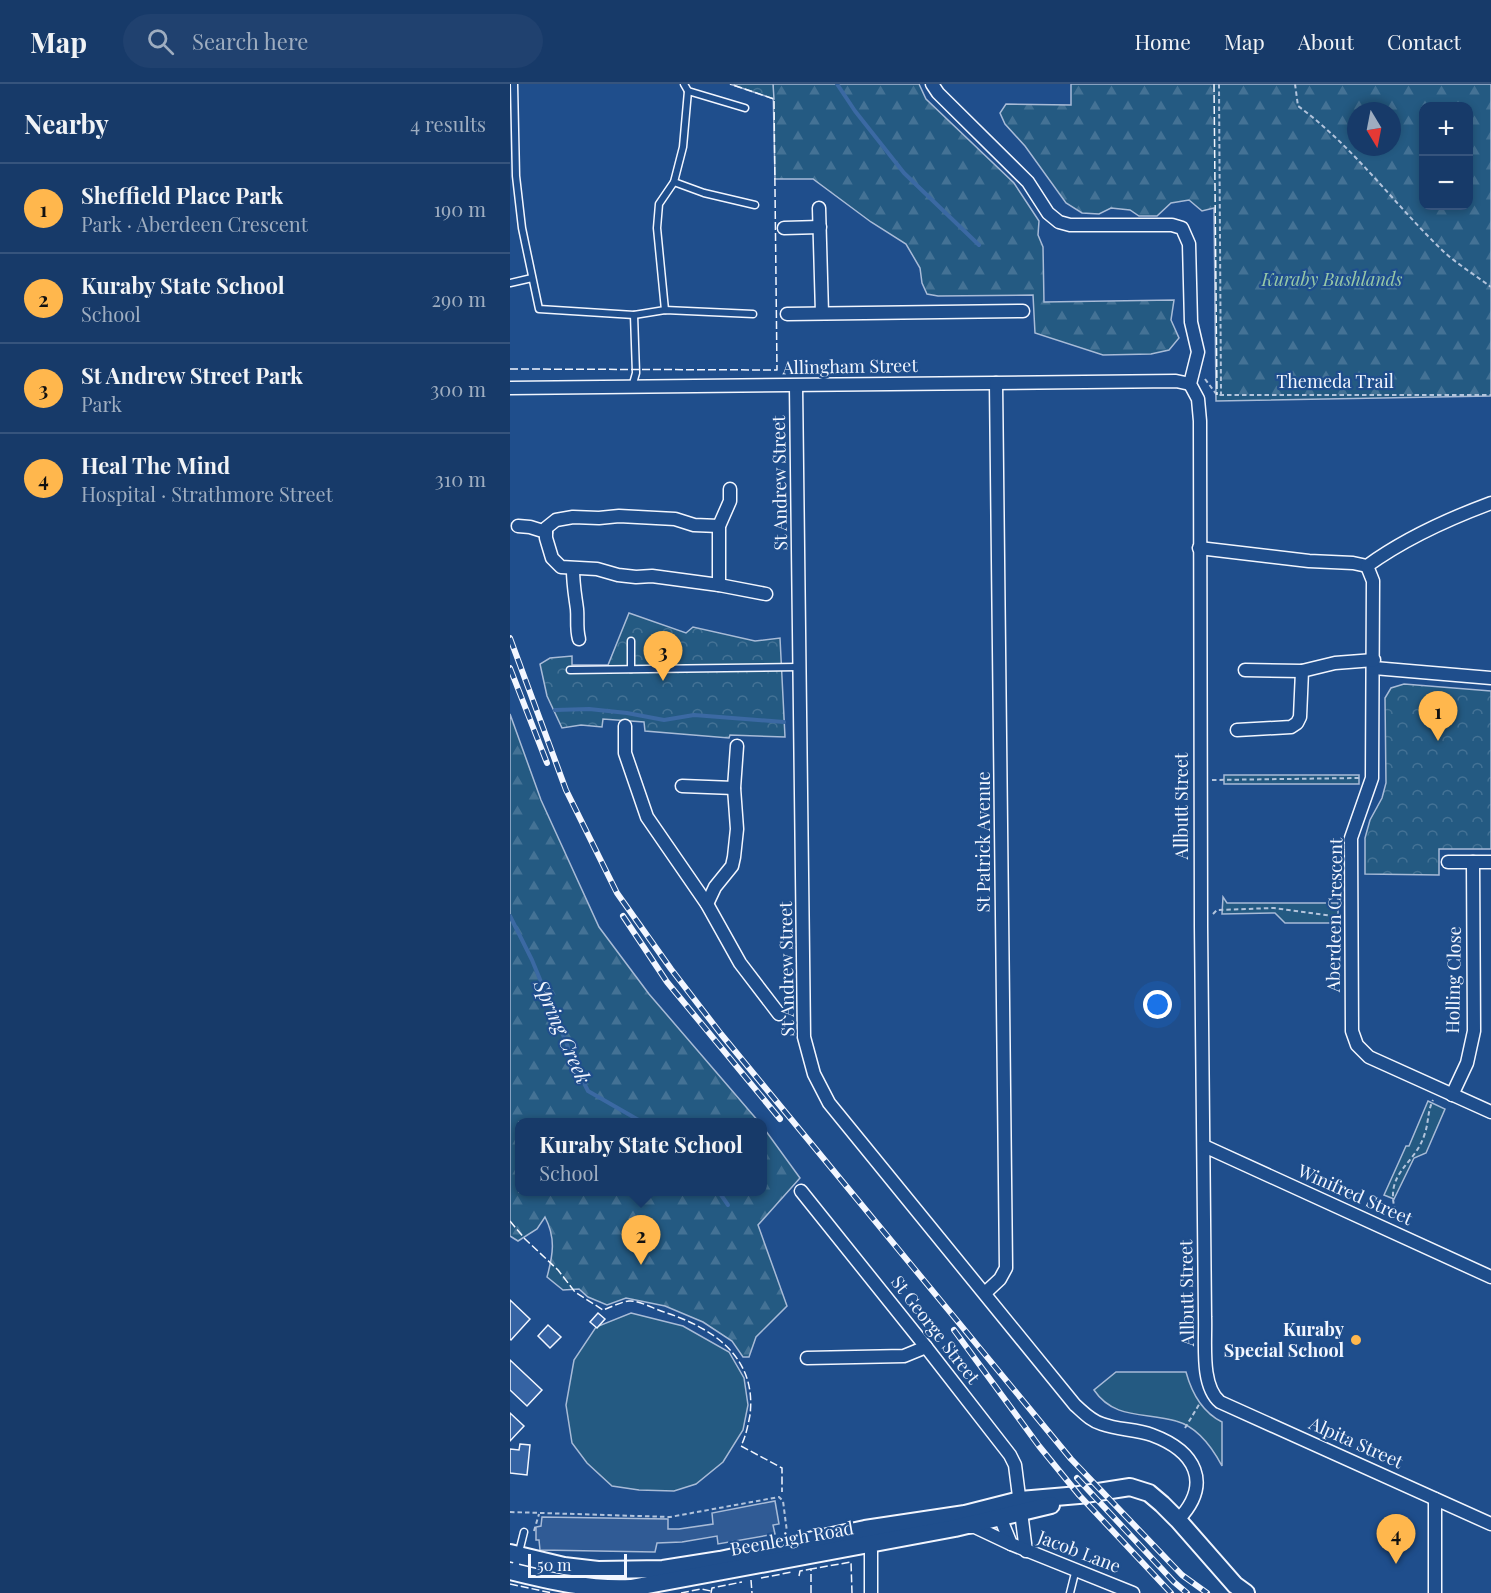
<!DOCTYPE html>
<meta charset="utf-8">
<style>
:root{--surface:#173a69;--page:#20416f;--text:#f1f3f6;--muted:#9eadc0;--line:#36547d;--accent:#ffb74d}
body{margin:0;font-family:"Playfair Display",serif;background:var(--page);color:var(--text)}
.controls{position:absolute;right:18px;top:18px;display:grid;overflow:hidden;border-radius:12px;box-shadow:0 3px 9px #0003}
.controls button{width:54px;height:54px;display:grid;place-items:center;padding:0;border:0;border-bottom:2px solid var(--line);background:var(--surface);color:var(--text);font:30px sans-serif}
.compass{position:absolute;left:837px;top:18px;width:54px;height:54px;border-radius:50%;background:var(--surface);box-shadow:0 3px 9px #0003;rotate:170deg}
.scale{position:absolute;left:18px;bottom:15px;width:99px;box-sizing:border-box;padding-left:6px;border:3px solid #f2f6ff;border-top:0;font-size:16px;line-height:21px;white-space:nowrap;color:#f2f6ff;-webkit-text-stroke:4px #1f4e8c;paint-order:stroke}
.you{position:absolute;left:648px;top:921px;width:21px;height:21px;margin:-15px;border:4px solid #fff;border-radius:50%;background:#1a73e8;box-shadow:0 0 0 9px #1a73e833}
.badge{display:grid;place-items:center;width:39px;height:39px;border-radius:50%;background:var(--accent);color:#111;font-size:20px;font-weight:700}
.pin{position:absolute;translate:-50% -50px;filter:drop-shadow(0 2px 3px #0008)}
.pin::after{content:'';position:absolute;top:32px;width:21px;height:18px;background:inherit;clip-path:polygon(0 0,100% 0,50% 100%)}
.popup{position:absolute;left:5px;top:1034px;width:252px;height:78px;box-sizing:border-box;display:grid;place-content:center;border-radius:12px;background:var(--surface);filter:drop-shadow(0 2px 4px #0005);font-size:20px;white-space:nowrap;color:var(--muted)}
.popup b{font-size:22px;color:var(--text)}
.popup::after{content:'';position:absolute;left:50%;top:100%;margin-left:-12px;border:12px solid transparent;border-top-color:var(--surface)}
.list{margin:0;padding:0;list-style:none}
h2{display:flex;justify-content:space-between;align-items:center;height:78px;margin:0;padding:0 24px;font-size:26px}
h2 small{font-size:20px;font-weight:400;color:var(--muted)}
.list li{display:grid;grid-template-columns:39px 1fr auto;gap:18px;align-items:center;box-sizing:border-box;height:90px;padding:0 24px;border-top:2px solid var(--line)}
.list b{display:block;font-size:22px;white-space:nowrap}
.list p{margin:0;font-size:20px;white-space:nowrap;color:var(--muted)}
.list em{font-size:20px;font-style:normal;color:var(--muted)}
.icon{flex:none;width:33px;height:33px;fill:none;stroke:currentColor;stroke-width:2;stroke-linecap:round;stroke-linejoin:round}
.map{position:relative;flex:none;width:981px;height:1509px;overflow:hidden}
header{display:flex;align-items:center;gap:36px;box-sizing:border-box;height:84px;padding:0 30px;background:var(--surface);border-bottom:2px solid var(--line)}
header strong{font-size:28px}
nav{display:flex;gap:33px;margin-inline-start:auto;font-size:21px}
.search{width:420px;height:54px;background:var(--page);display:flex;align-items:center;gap:15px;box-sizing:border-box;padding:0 21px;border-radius:33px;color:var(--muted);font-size:22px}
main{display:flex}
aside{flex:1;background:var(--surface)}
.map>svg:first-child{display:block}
.grass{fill:#245a82;stroke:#a8bbd7;stroke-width:1.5}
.forest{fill:url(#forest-firs);stroke:#a8bbd7;stroke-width:1.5;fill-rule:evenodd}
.park{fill:url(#park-crowns);stroke:#a8bbd7;stroke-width:1.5}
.parking{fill:#305b95;stroke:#a8bbd7;stroke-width:1.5}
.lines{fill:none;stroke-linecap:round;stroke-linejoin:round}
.stream{stroke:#3b69a3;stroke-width:4}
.building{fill:#3563a3;stroke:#f2f6ff;stroke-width:1.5}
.lane-casing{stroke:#f2f6ff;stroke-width:9}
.street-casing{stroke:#f2f6ff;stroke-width:15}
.secondary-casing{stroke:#f2f6ff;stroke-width:20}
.path{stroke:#b3c4dc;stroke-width:2;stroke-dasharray:4.5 3;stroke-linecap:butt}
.lane{stroke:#1f4e8c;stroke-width:6}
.street{stroke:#1f4e8c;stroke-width:12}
.secondary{stroke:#1f4e8c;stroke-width:16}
.rail-casing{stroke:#f2f6ff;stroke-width:6}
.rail{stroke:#1f4e8c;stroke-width:4;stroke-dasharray:11;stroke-linecap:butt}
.fence{stroke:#f2f6ff;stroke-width:1.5;stroke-dasharray:8 3;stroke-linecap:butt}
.poi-dot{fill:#ffb74d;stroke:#1f4e8c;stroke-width:2}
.labels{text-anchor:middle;stroke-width:4.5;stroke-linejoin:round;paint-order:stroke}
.park-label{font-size:18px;font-style:italic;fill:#97c8a6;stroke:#1f4e8c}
.street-label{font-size:18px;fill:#f2f6ff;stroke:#1f4e8c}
.poi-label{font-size:18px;font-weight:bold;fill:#f2f6ff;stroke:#1f4e8c;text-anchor:end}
.water-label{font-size:20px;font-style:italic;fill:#f2f6ff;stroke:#1f4e8c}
</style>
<header>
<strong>Map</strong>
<div class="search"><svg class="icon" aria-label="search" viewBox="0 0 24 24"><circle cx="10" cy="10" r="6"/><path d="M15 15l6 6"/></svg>Search here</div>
<nav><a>Home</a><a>Map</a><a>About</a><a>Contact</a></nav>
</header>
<main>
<aside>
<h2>Nearby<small>4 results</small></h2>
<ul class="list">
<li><span class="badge">1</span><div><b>Sheffield Place Park</b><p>Park · Aberdeen Crescent</p></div><em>190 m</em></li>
<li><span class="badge">2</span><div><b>Kuraby State School</b><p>School</p></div><em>290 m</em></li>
<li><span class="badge">3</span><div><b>St Andrew Street Park</b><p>Park</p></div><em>300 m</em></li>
<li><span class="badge">4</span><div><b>Heal The Mind</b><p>Hospital · Strathmore Street</p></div><em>310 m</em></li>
</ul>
</aside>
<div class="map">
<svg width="981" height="1509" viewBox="0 0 981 1509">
<defs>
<pattern id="forest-firs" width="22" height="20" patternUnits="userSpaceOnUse" patternTransform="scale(1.5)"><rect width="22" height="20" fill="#245a82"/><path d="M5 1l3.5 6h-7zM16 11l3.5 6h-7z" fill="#447295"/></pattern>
<pattern id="park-crowns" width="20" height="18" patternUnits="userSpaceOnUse" patternTransform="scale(1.5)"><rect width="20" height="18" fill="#245a82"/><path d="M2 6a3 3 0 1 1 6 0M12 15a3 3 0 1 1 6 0" fill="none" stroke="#447295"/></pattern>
</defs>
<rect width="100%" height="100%" fill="#1f4e8c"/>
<g class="grass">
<rect x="714" y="691" width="135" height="9"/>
<polygon points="713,813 717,819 828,819 828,839 775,839 765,829 712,830"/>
<polygon points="918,1017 935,1025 916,1069 904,1074 884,1115 874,1111 896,1062 899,1062"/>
<polygon points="121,1229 173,1242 219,1268 234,1294 238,1321 233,1346 213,1378 186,1400 164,1407 129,1406 102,1402 77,1379 62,1359 56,1321 64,1276 86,1243"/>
<path d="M606,1288h70c6,22 16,40 36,50v44c-10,-19 -24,-39 -46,-45 -30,-9 -62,-1 -82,-31z"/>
</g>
<g class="forest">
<polygon points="263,0 409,0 416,15 504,99 529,137 528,151 533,163 534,218 664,216 661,236 669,254 659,266 641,270 593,271 525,249 523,211 428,212 417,210 412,199 410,184 396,160 361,138 303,95 265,95"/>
<path d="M561,0h420v312l-275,5 -2,-193 -12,3 -13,-11 -18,3 -14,13h-18l-9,-6 -19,-2 -12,6 -17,-1 -16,-10 -41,-57 -20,-22 -5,-11 6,-9 65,1zM958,22v100h-44v-100zM846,27h36v36h-36z"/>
<path d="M0,630l31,86 58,127 50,67 110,128h-240v70h243l1,-65 37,51 -42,47 29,81 -31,31 -7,20h-6l-11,-16 -29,-19 -38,-16 -39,-8 -19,7 -19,-8 -9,-8 -16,1 -16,-13c6,-22 9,-39 -2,-60l-8,12 -19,12 -8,-5z"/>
</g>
<g class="park">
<polygon points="220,0 263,0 264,15"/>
<polygon points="119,529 176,549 183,543 245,557 270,554 275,653 220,651 219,654 135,647 134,638 93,635 92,643 71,641 52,644 37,612 30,580 40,574 62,572 62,581 98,581"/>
<polygon points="894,600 981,607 981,765 929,765 929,791 855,790 855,754 860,736 872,714 876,699 875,614 881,604"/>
</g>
<polygon class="parking" points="265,1417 269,1440 263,1441 265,1450 208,1460 207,1452 172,1458 147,1459 145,1468 30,1466 29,1456 26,1456 26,1443 31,1442 32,1433 158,1435 158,1445 169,1445 203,1440 202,1429"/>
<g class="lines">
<g class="stream">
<polyline points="327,0 345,27 394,89 469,161"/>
<polyline points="45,626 79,625 117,629 154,636 184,631 274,638"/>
<polyline points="0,832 22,876 67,985 78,1007 132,1038"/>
<polyline points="209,1108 218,1121"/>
</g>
</g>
<g class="building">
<polygon points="0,1216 20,1235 1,1256 0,1255"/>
<polygon points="88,1229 95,1235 87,1244 80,1238"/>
<polygon points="38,1241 51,1253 40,1264 28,1252"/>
<polygon points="0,1276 32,1306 17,1322 0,1306"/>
<polygon points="0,1329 14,1342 0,1357"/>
<polygon points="10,1360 20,1361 17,1391 0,1389 0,1365 9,1366"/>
</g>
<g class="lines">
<g class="lane-casing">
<g id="lane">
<polyline points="4,0 6,92 12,144 29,225 124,231 155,226 243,230"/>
<polyline points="174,0 178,7 235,24"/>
<polyline points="164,98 194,109 245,121"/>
<polyline points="0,199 22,194"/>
<polyline points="155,226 147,144 149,120 164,98 173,63 178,7"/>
<polyline points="122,303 126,289 124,231"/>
<polyline points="121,585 121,557"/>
<polyline points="60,586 289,583"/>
<polyline points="4,1488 14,1448"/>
<polyline points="560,1509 566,1485"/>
</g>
</g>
<g class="street-casing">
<g id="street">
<path d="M422,0l6,9 90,89 20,31 11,9 11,3h102l10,3 7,16 2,78 7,30 -8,32 8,15 2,22 1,505 4,391c1,25 -5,68 15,85l271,122"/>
<polyline points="309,124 312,229"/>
<polyline points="274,144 310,143"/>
<polyline points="277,230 513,227"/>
<path d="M286,302l8,651 10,37 15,29 246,302c8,7 16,16 27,19 16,6 34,5 50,11 43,16 61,48 26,85"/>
<polyline points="0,304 666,297 680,300"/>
<polyline points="220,405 220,417 209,442 209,501 256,510"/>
<polyline points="8,442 20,443 36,448"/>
<path d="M689,464l110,13 44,2 14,3c37,-27 81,-47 124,-63"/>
<polyline points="857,482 863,497 862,694 841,754 842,947 847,961 859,973 981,1028"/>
<path d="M63,485c0,16 2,25 4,40 1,10 -1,19 2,30"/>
<polyline points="209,501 142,492 126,493 108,491 87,485 51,483 42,474 36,454 36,444 46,436 63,433 89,434 109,432 165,435 184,441 209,442"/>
<polyline points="864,584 981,594"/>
<polyline points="735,586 792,587"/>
<polyline points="115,642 115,669 137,733 197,820 230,879 269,930"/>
<polyline points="727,646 781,643 787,639 790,633 792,587 825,579 864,576"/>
<polyline points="172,702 224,704"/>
<polyline points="938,778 981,778"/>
<polyline points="197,820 205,803 222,782 224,773 227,745 224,704 227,662"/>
<polyline points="942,1011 957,979 964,947 963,778"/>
<polyline points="694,1062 981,1193"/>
<polyline points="291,1107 416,1263 500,1371 505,1381 516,1467"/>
<polyline points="475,1209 490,1195 496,1184 486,299"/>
<polyline points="297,1274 394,1272 416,1263"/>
<polyline points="490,1433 501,1460 623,1509"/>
<polyline points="458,1443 465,1443 501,1460"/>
<polyline points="357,1454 361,1468 361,1509"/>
<polyline points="925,1509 925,1415"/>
</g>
</g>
<g class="secondary-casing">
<g id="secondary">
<polyline points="0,1469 54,1482 88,1486 153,1485 210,1476 355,1445 455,1430 510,1416 569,1411 620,1403 639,1409 652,1420 668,1436 725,1501 736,1509"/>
<path d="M0,1487c40,10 79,19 121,17l324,-60 96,-23"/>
</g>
</g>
<g class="path">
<polyline points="709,0 711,311"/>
<path d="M785,0l3,22c55,40 96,98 145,145 14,13 32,24 48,36"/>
<polyline points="695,295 707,311 981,311"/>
<polyline points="702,696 849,694"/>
<polyline points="703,830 707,826 764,824 830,833"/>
<path d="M884,1134l2,-4c-13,-43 19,-47 29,-81 4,-12 2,-20 8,-33"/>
<polyline points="675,1344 690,1319"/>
<polyline points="0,1428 160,1433 269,1413 273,1417 277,1448"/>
<polyline points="24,1447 29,1430"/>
</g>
<use href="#lane" class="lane"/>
<use href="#street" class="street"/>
<use href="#secondary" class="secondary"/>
<g class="rail-casing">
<g id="rail">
<polyline points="0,554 56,706 107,809 161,885 211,950 561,1375 672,1491 697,1509"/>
<polyline points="0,584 37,679"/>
<polyline points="113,832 157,898 270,1035"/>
<polyline points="444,1246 529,1362 569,1411 661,1509"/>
<polyline points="567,1394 664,1498 677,1509"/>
</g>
</g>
<use href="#rail" class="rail"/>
<g class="fence">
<polyline points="704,0 707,311"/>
<polyline points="0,285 267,286 264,15 220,0"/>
<path d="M0,1137l15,18 33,31 17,22 28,18c8,-3 18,-8 26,-9 10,-1 25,8 35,11 49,16 93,45 86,103 -2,10 -4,21 -9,31l41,22v24"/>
<polyline points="289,1492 290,1487 301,1485"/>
<polyline points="251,1494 282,1488"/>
<polyline points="241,1496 242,1509"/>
<polyline points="0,1500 42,1509"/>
<polyline points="171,1509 191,1505 201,1507"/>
<polyline points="201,1509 202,1504 232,1498"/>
<polyline points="301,1509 301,1485 341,1478 342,1509"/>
</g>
</g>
<circle class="poi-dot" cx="846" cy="1256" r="6"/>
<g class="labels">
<g class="park-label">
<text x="822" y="202">Kuraby Bushlands</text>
</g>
<g class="street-label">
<text transform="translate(340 283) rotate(-1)" y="6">Allingham Street</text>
<text x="825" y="304">Themeda Trail</text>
<text transform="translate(270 399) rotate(-91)" y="6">St Andrew Street</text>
<text transform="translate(672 722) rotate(-90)" y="6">Allbutt Street</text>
<text transform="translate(474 758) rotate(-90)" y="6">St Patrick Avenue</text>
<text transform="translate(825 831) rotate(-89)" y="6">Aberdeen Crescent</text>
<text transform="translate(277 885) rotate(-91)" y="6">St Andrew Street</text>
<text transform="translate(944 896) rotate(-89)" y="6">Holling Close</text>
<text transform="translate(845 1111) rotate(24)" y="6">Winifred Street</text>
<text transform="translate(677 1209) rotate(-91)" y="6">Allbutt Street</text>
<text transform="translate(425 1246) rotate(52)" y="6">St George Street</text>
<text transform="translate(846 1359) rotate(24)" y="6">Alpita Street</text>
<text transform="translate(282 1455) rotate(-10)" y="6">Beenleigh Road</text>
<text transform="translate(569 1468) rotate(21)" y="6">Jacob Lane</text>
</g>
<g class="poi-label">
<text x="834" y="1252">Kuraby<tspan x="834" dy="21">Special School</tspan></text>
</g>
<g class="water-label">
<text transform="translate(52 948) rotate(66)" y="7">Spring Creek</text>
</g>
</g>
</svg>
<div class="controls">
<button>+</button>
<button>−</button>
</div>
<svg class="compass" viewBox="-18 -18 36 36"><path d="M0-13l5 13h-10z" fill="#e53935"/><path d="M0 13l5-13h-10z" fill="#9eadc0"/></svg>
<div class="scale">50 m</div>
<div class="you"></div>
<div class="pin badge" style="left:928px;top:657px">1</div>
<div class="pin badge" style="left:131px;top:1181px">2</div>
<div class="popup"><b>Kuraby State School</b>School</div>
<div class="pin badge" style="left:153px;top:597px">3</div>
<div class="pin badge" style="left:886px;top:1480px">4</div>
</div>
</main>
